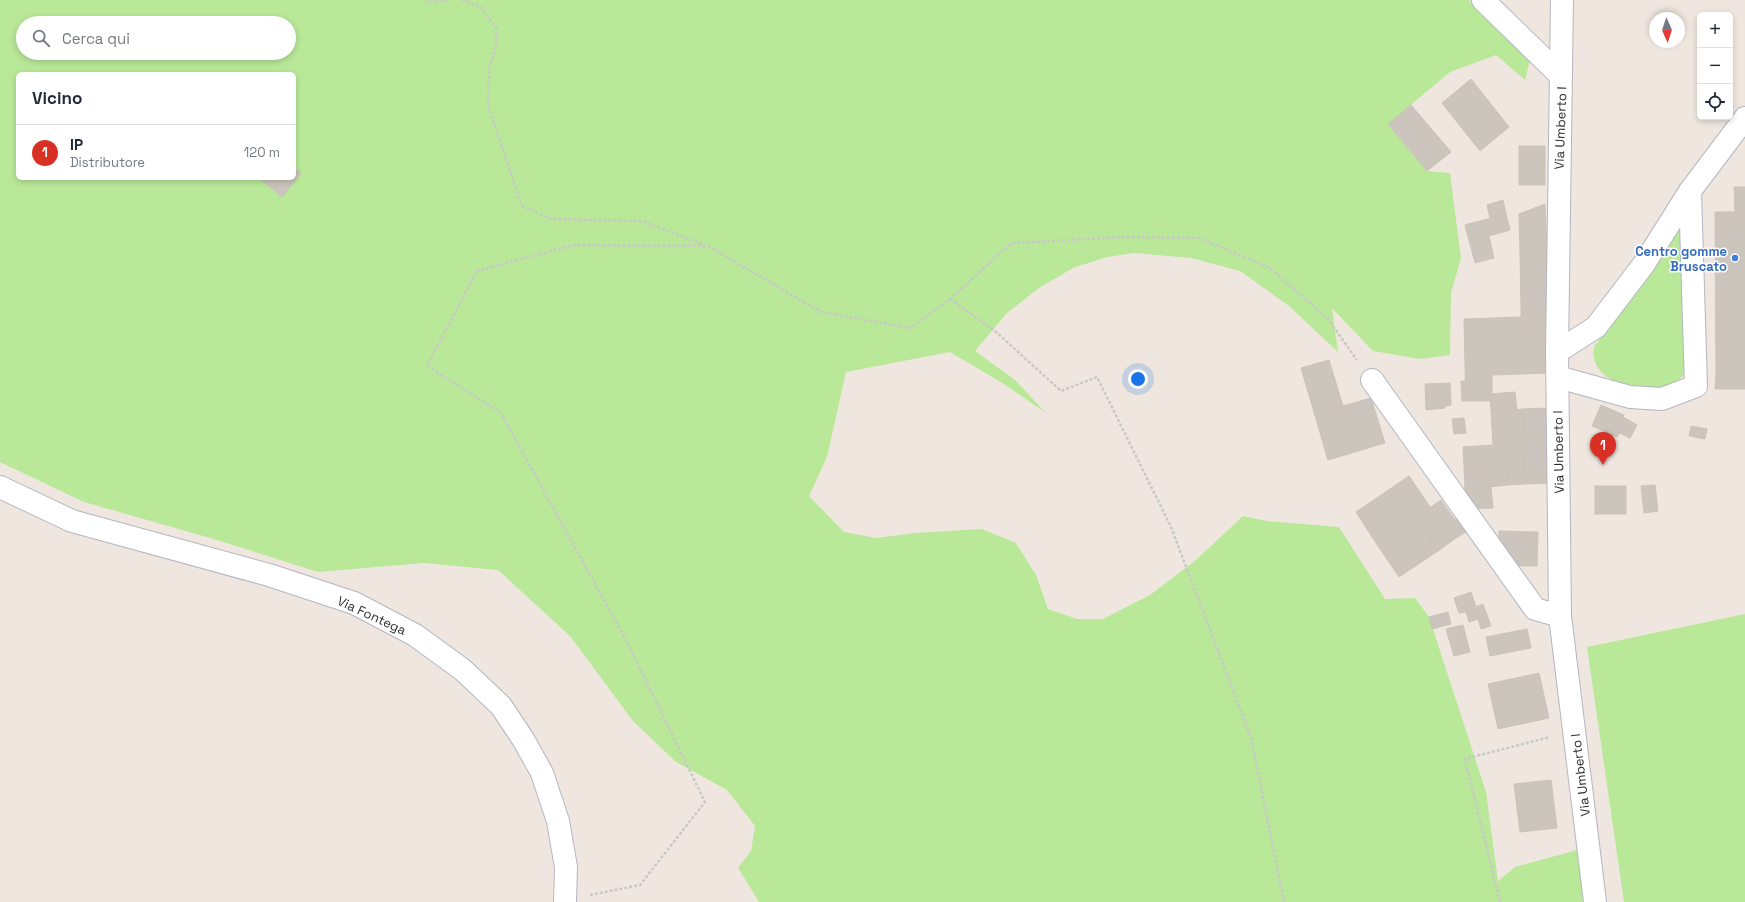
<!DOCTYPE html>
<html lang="it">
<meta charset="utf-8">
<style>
:root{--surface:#fff;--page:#f2f2f3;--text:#1f2937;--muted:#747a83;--line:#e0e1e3;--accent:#d93025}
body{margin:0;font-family:"Space Grotesk",sans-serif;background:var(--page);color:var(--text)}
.controls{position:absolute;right:12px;top:12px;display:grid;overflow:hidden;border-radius:6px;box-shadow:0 2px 6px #0003}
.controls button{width:36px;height:36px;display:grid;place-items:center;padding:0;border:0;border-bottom:1px solid var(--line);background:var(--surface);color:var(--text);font:20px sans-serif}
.compass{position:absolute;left:1649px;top:12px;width:36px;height:36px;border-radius:50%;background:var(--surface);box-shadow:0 2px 6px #0003;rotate:177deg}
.you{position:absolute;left:1138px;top:379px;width:14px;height:14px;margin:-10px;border:3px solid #fff;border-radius:50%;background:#1a73e8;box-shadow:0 0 0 6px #1a73e833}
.badge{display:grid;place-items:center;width:26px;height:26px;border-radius:50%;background:var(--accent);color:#fff;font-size:13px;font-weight:700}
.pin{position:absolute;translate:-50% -33px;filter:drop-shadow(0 1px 2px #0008)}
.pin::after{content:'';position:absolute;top:21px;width:14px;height:12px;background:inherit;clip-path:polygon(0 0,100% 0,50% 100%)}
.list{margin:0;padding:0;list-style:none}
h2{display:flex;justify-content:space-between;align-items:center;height:52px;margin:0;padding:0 16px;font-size:17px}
h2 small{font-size:13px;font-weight:400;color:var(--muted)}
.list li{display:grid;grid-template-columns:26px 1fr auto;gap:12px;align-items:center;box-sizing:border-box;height:56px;padding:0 16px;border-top:1px solid var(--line)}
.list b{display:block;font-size:15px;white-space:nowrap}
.list p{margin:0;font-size:13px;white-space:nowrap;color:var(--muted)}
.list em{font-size:13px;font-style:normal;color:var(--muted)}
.icon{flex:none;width:22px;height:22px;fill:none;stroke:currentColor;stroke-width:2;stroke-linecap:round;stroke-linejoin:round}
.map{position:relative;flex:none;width:1745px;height:902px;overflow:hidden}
.search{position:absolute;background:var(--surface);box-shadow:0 2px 6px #0003;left:16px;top:16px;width:280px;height:44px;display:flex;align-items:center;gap:10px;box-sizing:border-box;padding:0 14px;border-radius:22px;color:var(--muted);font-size:15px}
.panel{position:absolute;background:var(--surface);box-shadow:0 2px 6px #0003;left:16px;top:72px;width:280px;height:108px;border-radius:6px}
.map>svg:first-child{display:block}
.green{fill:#b9e899;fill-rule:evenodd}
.building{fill:#cbc5bd;stroke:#cbc3b8}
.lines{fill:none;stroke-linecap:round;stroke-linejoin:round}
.minor-casing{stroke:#b3b6c1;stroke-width:24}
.secondary-casing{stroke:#b3b6c1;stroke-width:24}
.path{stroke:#c8c8c8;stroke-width:2.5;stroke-dasharray:3 2;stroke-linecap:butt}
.minor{stroke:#fff;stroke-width:22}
.secondary{stroke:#fff;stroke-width:22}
.shop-dot{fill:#3f7fe0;stroke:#fff;stroke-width:1.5}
.labels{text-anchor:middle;stroke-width:3;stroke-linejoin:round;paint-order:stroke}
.street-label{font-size:13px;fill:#2d2d2d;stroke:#fff}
.shop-label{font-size:13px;font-weight:bold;fill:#366cbe;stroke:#fff;text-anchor:end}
</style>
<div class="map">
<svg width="1745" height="902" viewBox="0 0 1745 902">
<rect width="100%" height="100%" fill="#efe7df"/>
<g class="green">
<path d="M0,0h1469l61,60 -5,20 -29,-25 -46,17 -62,52 39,47 23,2 11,85 -10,35 -1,62 -30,4 -47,-8 -41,-43 6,44 -49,-46 -49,-35 -49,-13 -57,-5 -27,4 -34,11 -34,20 -32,25 -32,38 40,29 31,33 -42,-29 -54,-32 -104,20 -19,85 -18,39 35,36 32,6 39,-5 67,-4 34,14 20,32 12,34 29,10h26l47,-24 46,-35 47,-44 24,5 72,6 46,72 30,-1 14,19 57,175 12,89 17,-14 66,-18 5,53h-827l-21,-34 13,-17 4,-25 -28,-36 -51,-28 -43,-41 -63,-85 -72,-66 -74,-7 -106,9 -101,-32 -133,-38 -84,-40zM23,23h266v30h-266zM18,74h276v104h-276z"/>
<path d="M1683,226l2,147c-20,29 -99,15 -91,-26z"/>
<polygon points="1745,614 1745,902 1624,902 1587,647"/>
</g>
<g class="building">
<polygon points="1471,79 1509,127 1480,151 1442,103"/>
<polygon points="1411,105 1451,152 1427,171 1388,124"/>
<rect x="1519" y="146" width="26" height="39"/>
<polygon points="294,168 301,173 282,197 259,178 294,178"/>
<polygon points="1734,187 1745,187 1745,212 1735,212"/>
<polygon points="1503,200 1506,214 1490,218 1487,205"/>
<polygon points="1545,204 1547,252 1520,252 1519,214"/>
<polygon points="1715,212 1745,212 1745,377 1716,375"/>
<polygon points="1506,214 1510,230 1489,236 1494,258 1475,263 1465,225"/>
<polygon points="1520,252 1547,252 1548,313 1521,313"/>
<polygon points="1521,313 1548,313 1549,327 1522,327"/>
<polygon points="1521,317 1522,327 1549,327 1550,373 1492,375 1492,366 1465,366 1464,319"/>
<polygon points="1329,360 1343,406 1338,412 1316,419 1301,368"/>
<polygon points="1465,366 1492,366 1492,393 1490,394 1490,401 1466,401"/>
<polygon points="1716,375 1745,377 1745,389 1715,389"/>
<polygon points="1461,381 1465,381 1466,401 1462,401"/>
<polygon points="1450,383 1451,405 1445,406 1445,408 1426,410 1425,384"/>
<polygon points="1515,392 1517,410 1522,409 1524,443 1493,445 1490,394"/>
<polygon points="1371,398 1385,443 1328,460 1316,419 1338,412 1343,406"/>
<polygon points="1601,405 1624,415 1616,431 1620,433 1617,437 1592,426"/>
<polygon points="1547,408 1548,432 1558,483 1526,484 1522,409"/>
<polygon points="1623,417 1637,425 1630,438 1616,431"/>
<polygon points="1464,418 1466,433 1454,434 1452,419"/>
<polygon points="1691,426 1707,429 1705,439 1689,436"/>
<polygon points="1524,443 1526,484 1508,485 1505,460 1464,466 1463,447"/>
<polygon points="1505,460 1508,485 1488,487 1486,463"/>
<polygon points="1486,463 1488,487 1465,489 1464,466"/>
<polygon points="1409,476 1430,507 1376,543 1356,512"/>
<polygon points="1655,485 1658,511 1644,513 1641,486"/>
<rect x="1595" y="486" width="31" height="28"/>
<polygon points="1491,487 1493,508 1466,509 1465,489"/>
<polygon points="1441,500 1455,520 1457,519 1466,532 1456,538 1434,505"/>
<polygon points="1434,505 1456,538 1438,551 1416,517"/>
<polygon points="1416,517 1438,551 1399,577 1376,543"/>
<polygon points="1499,531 1538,532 1537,566 1519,566 1499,544"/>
<polygon points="1471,592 1476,607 1483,604 1491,626 1481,629 1478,619 1469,622 1466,612 1459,613 1454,598"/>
<polygon points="1448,612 1451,624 1432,629 1429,617"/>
<polygon points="1463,625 1470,652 1454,656 1446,629"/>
<polygon points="1527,629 1531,648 1490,656 1486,637"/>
<polygon points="1539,673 1549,718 1498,729 1488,684"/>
<polygon points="1551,780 1557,828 1520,832 1514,784"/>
</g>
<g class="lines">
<g class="minor-casing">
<g id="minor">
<polyline points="1483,0 1561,76"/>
<polyline points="1557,352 1596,327 1644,264 1690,191 1745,118"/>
<polyline points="1558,377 1630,397 1662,399 1696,386 1690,191"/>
<polyline points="1372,380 1535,609 1560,616"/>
<polyline points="0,487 72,521 269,575 354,603 415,635 463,670 501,706 523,739 542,773 558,821 566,867 565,902"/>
</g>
</g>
<g class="secondary-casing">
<polyline id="secondary" points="1562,0 1557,352 1560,616 1595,902"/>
</g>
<g class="path">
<polyline points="425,0 432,2 448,0"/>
<polyline points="462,0 481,7 496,28 496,45 489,68 488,105 522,206 551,219 642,221 705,245"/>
<polyline points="950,299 995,331 1061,391 1097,377 1171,527 1251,738 1284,902"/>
<polyline points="590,895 640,885 705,802 627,642 501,413 427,366 477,271 573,245 708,246 821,312 911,328 950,299 1011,243 1125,237 1199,238 1270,268 1328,319 1357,360"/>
<polyline points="1500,902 1465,759 1550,737"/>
</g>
<use href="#minor" class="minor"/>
<use href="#secondary" class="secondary"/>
</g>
<circle class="shop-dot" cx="1735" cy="258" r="4"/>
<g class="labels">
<g class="street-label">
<text transform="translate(1560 128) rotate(-88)" y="5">Via Umberto I</text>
<text transform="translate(1558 452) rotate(-91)" y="5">Via Umberto I</text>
<text transform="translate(372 615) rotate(25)" y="5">Via Fontega</text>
<text transform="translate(1580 775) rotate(-97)" y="5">Via Umberto I</text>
</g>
<g class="shop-label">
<text x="1727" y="256">Centro gomme<tspan x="1727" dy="15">Bruscato</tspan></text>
</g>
</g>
</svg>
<div class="controls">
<button>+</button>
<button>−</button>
<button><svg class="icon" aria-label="locate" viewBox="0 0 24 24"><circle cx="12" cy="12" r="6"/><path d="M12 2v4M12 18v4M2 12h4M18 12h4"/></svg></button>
</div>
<svg class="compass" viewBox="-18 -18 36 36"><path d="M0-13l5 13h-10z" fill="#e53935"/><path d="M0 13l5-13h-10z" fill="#747a83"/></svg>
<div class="you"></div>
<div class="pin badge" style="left:1603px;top:465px">1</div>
<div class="search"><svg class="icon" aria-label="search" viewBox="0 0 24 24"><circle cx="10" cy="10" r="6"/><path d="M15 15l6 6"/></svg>Cerca qui</div>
<section class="panel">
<h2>Vicino<small></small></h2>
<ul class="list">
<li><span class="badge">1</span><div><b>IP</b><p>Distributore</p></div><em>120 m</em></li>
</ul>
</section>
</div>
